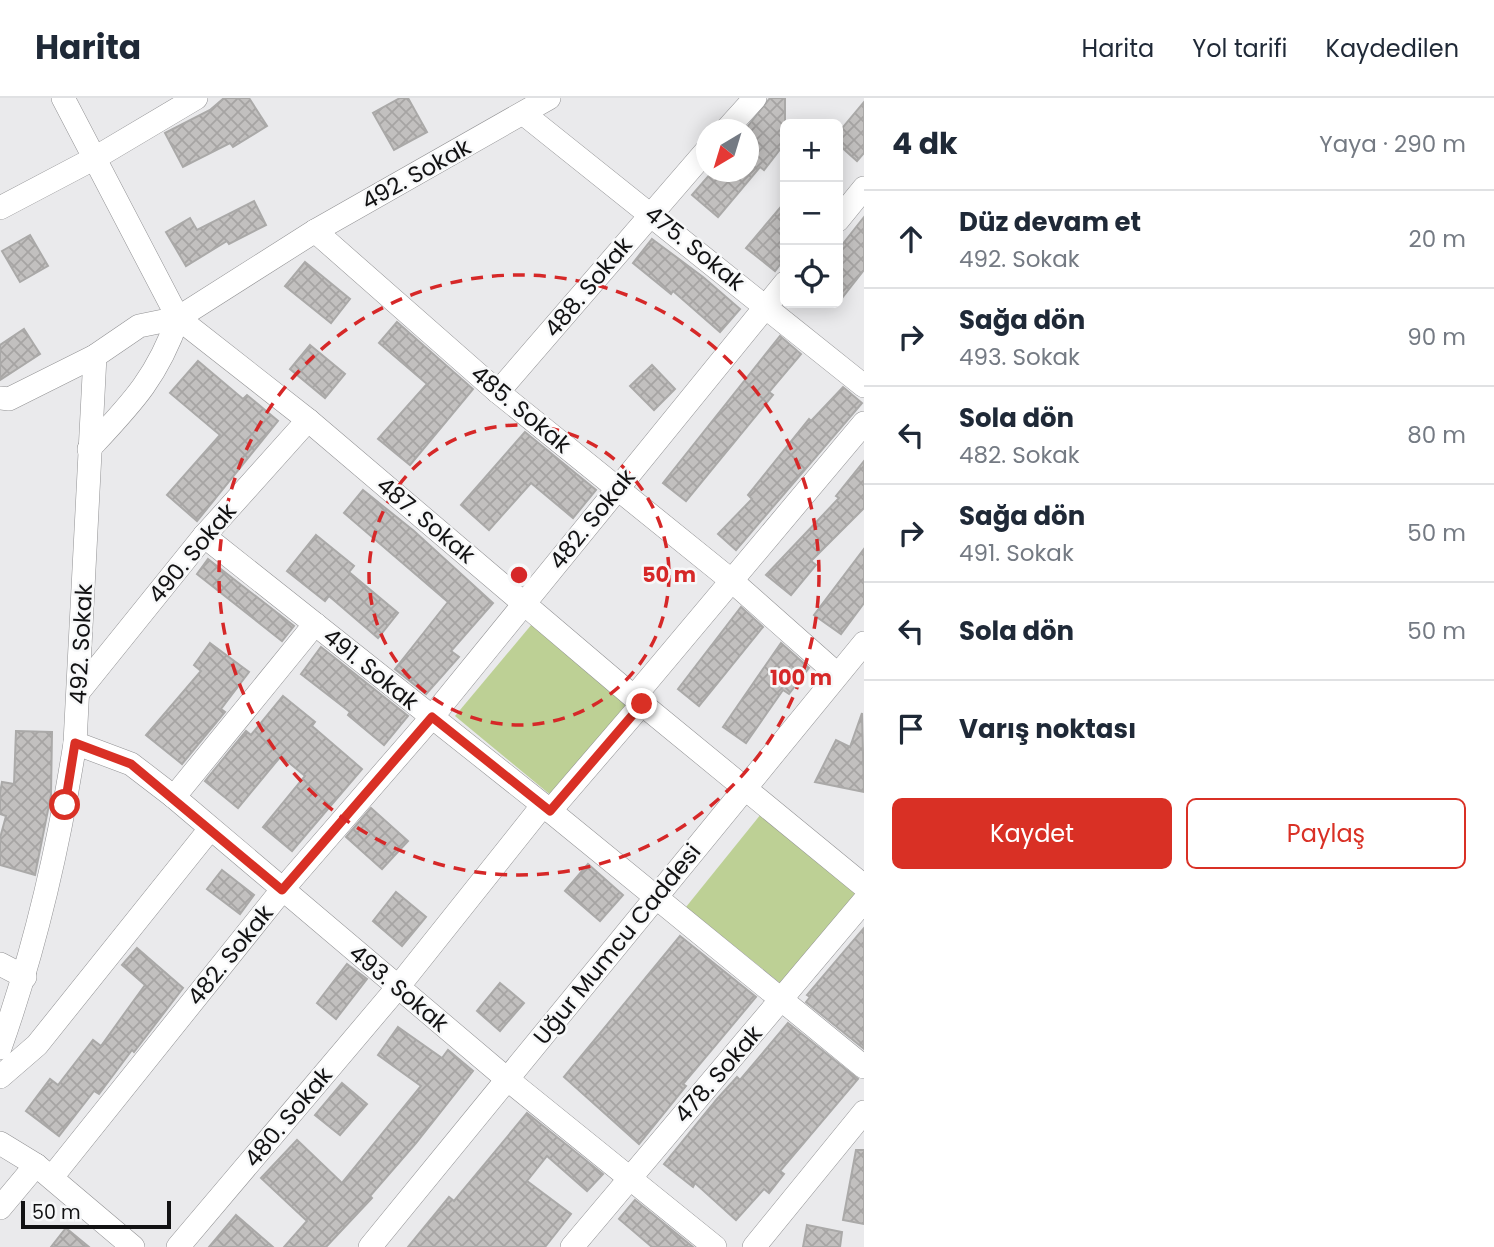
<!DOCTYPE html>
<html lang="tr">
<meta charset="utf-8">
<style>
:root{--surface:#fff;--page:#f6f6f7;--text:#1f2937;--muted:#747a83;--line:#e0e1e3;--accent:#d93025}
body{margin:0;font-family:Poppins,sans-serif;background:var(--page);color:var(--text)}
.controls{position:absolute;right:21px;top:21px;display:grid;overflow:hidden;border-radius:10px;box-shadow:0 4px 18px #0003}
.controls button{width:63px;height:63px;display:grid;place-items:center;padding:0;border:0;border-bottom:2px solid var(--line);background:var(--surface);color:var(--text);font:35px sans-serif}
.compass{position:absolute;left:696px;top:21px;width:63px;height:63px;border-radius:50%;background:var(--surface);box-shadow:0 4px 18px #0003;rotate:218deg}
.scale{position:absolute;left:21px;bottom:18px;width:150px;box-sizing:border-box;padding-left:7px;border:4px solid #121213;border-top:0;font-size:19px;line-height:24px;white-space:nowrap;color:#121213;-webkit-text-stroke:5px #f7f8f9;paint-order:stroke}
.stop{position:absolute;width:21px;height:21px;margin:-16px;border:5px solid #d93025;border-radius:50%;background:#fff}
.stop.end{background:#d93025;border-color:#fff;box-shadow:0 2px 7px #0008}
.list{margin:0;padding:0;list-style:none}
h2{display:flex;justify-content:space-between;align-items:center;height:91px;margin:0;padding:0 28px;font-size:30px}
h2 small{font-size:23px;font-weight:400;color:var(--muted)}
.list li{display:grid;grid-template-columns:46px 1fr auto;gap:21px;align-items:center;box-sizing:border-box;height:98px;padding:0 28px;border-top:2px solid var(--line)}
.list b{display:block;font-size:26px;white-space:nowrap}
.list p{margin:0;font-size:23px;white-space:nowrap;color:var(--muted)}
.list em{font-size:23px;font-style:normal;color:var(--muted)}
.actions{display:flex;gap:14px;padding:21px 28px}
.actions a{flex:1;padding:16px 0;border:2px solid var(--accent);border-radius:10px;text-align:center;font-size:24px;color:var(--accent)}
.actions .main{background:var(--accent);color:#fff}
.icon{flex:none;width:38px;height:38px;fill:none;stroke:currentColor;stroke-width:2;stroke-linecap:round;stroke-linejoin:round}
.map{position:relative;flex:none;width:864px;height:1149px;overflow:hidden}
header{display:flex;align-items:center;gap:42px;box-sizing:border-box;height:98px;padding:0 35px;background:var(--surface);border-bottom:2px solid var(--line)}
header strong{font-size:33px}
nav{display:flex;gap:38px;margin-inline-start:auto;font-size:24px}
main{display:flex}
aside{flex:1;background:var(--surface)}
.map>svg:first-child{display:block}
.green{fill:#bdd095}
.building{fill:url(#building-cross-hatch);stroke:#aaa9a8;stroke-width:2}
.lines{fill:none;stroke-linecap:round;stroke-linejoin:round}
.minor-casing{stroke:#919193;stroke-width:24}
.minor{stroke:#fff;stroke-width:23}
.route{stroke:#d93025;stroke-width:9}
.ring{fill:none;stroke:#d62828;stroke-width:3.5;stroke-dasharray:12 9}
.labels{text-anchor:middle;stroke-width:5;stroke-linejoin:round;paint-order:stroke}
.street-label{font-size:23px;fill:#121213;stroke:#f7f8f9}
.centre{fill:#d62828;stroke:#f7f8f9;stroke-width:3.5}
.ring-label{font-size:21px;text-anchor:middle;font-weight:bold;fill:#d62828;stroke:#f7f8f9;stroke-width:5;stroke-linejoin:round;paint-order:stroke}
</style>
<header>
<strong>Harita</strong>
<nav><a>Harita</a><a>Yol tarifi</a><a>Kaydedilen</a></nav>
</header>
<main>
<div class="map">
<svg width="864" height="1149" viewBox="0 0 864 1149">
<defs>
<pattern id="building-cross-hatch" width="8" height="8" patternUnits="userSpaceOnUse" patternTransform="scale(1.75)"><rect width="8" height="8" fill="#c2c0bf"/><path d="M0 0l8 8M0 8l8-8" fill="none" stroke="#a6a4a3"/></pattern>
</defs>
<rect width="100%" height="100%" fill="#eaeaec"/>
<g class="green">
<polygon points="532,526 630,607 553,699 455,618"/>
<polygon points="761,716 860,797 785,889 686,809"/>
</g>
<g class="building">
<polygon points="224,0 249,0 267,28 233,49 230,45 183,69 165,35 210,12"/>
<polygon points="400,0 408,0 427,34 394,52 373,15"/>
<polygon points="770,0 785,0 785,45 764,72 760,69 718,119 692,97 712,74 748,74 748,28"/>
<polygon points="864,4 864,55 857,63 838,46 838,35"/>
<polygon points="254,103 266,127 229,146 227,143 186,168 166,134 190,120 197,132"/>
<polygon points="785,104 785,160 775,173 746,150"/>
<polygon points="864,119 864,172 838,205 838,152"/>
<polygon points="30,137 48,168 20,184 2,153"/>
<polygon points="652,141 703,179 740,211 720,234 673,193 671,196 633,165"/>
<polygon points="305,164 350,201 331,225 285,188"/>
<polygon points="397,224 473,291 410,367 378,341 427,286 379,245"/>
<polygon points="24,231 40,256 0,282 0,247"/>
<polygon points="780,238 801,256 769,294 773,297 686,403 663,385"/>
<polygon points="310,247 345,276 325,300 290,271"/>
<polygon points="198,263 243,301 247,297 278,323 197,423 167,397 220,337 170,295"/>
<polygon points="652,267 675,291 654,312 630,288"/>
<polygon points="843,289 862,305 736,452 718,436 752,401 748,397 809,321 811,323"/>
<polygon points="525,334 596,392 573,420 531,385 489,432 461,407"/>
<polygon points="864,363 864,410 811,463 816,467 791,497 766,477 839,400 836,398"/>
<polygon points="363,392 414,433 493,505 451,553 459,559 426,596 395,571 448,504 344,415"/>
<polygon points="316,437 354,468 349,474 398,515 378,540 329,498 325,503 287,473"/>
<polygon points="864,451 864,505 841,536 814,517"/>
<polygon points="208,461 294,528 282,543 197,476"/>
<polygon points="741,509 763,529 699,608 678,591"/>
<polygon points="210,545 249,574 221,611 225,614 182,666 146,637 201,573 194,567"/>
<polygon points="781,545 809,570 789,596 783,592 746,645 723,629"/>
<polygon points="321,549 408,618 384,647 348,617 350,614 301,576"/>
<polygon points="283,598 315,624 312,628 362,671 292,753 263,729 305,678 281,658 238,710 205,683 246,633 251,637"/>
<polygon points="862,615 864,694 815,684 836,642 850,649"/>
<polygon points="16,633 52,634 51,697 35,777 0,767 0,740 6,718 0,716 0,695 2,684 14,686"/>
<polygon points="371,710 408,743 382,771 346,739"/>
<polygon points="588,766 623,797 600,823 565,793"/>
<polygon points="222,772 254,797 240,816 207,791"/>
<polygon points="396,794 426,819 402,848 373,823"/>
<polygon points="864,830 864,951 806,904 810,899 807,897"/>
<polygon points="680,838 756,899 683,986 686,988 639,1046 564,979"/>
<polygon points="137,850 183,890 134,954 132,952 99,996 94,993 59,1038 26,1013 50,981 58,987 93,942 101,948 145,887 122,867"/>
<polygon points="347,866 367,881 336,921 317,905"/>
<polygon points="500,885 524,905 500,933 477,913"/>
<polygon points="788,925 858,981 780,1073 784,1076 769,1095 764,1091 736,1122 695,1085 693,1089 664,1066 717,1001 737,979 740,982"/>
<polygon points="398,929 442,960 448,952 473,973 416,1045 370,1098 372,1100 326,1149 284,1149 307,1123 261,1080 297,1042 342,1085 421,988 378,957"/>
<polygon points="342,985 367,1006 340,1037 315,1017"/>
<polygon points="527,1015 603,1076 587,1093 547,1058 527,1083 571,1116 545,1149 408,1149 449,1099 454,1103"/>
<polygon points="856,1052 864,1052 864,1126 843,1122"/>
<polygon points="635,1102 693,1149 652,1149 619,1121"/>
<polygon points="236,1117 273,1149 209,1149"/>
<polygon points="807,1127 842,1134 840,1149 803,1149"/>
<polygon points="66,1130 89,1149 51,1149"/>
</g>
<g class="lines">
<g class="minor-casing">
<g id="minor">
<polyline points="63,0 178,220 308,322 642,606 864,788"/>
<polyline points="524,16 864,288"/>
<polyline points="726,32 755,0"/>
<polyline points="0,110 95,60 196,0"/>
<polyline points="838,122 864,90"/>
<polyline points="315,133 498,294 732,483 837,576"/>
<polyline points="498,294 706,53"/>
<polyline points="0,300 9,301 95,258 139,228 178,220 315,133 549,0"/>
<path d="M89,351c42,-45 68,-71 89,-131"/>
<polyline points="204,438 543,707 864,969"/>
<polyline points="80,592 204,438 308,322"/>
<polyline points="634,599 864,325"/>
<polyline points="75,645 131,666 174,699 507,981 715,1149"/>
<polyline points="174,699 315,526"/>
<polyline points="550,713 642,606"/>
<polyline points="0,866 25,879"/>
<path d="M0,950c35,-99 59,-202 75,-305l20,-387"/>
<polyline points="0,979 37,947 210,731"/>
<polyline points="0,1045 36,1067 133,1149"/>
<polyline points="52,1079 282,792 432,619 785,185"/>
<polyline points="0,1110 36,1067"/>
<polyline points="178,1149 398,889 543,707"/>
<polyline points="370,1149 864,545"/>
<polyline points="572,1149 864,803"/>
<polyline points="754,1149 864,1014"/>
</g>
</g>
<use href="#minor" class="minor"/>
</g>
<g class="lines">
<polyline class="route" points="65,707 75,645 131,666 282,792 432,619 550,713 642,606"/>
</g>
<g class="ring">
<circle cx="519" cy="477" r="150"/>
<circle cx="519" cy="477" r="300"/>
</g>
<g class="labels">
<g class="street-label">
<text transform="translate(416 76) rotate(-29)" y="8">492. Sokak</text>
<text transform="translate(695 150) rotate(39)" y="8">475. Sokak</text>
<text transform="translate(588 189) rotate(-50)" y="8">488. Sokak</text>
<text transform="translate(521 311) rotate(40)" y="8">485. Sokak</text>
<text transform="translate(592 421) rotate(-51)" y="8">482. Sokak</text>
<text transform="translate(426 422) rotate(40)" y="8">487. Sokak</text>
<text transform="translate(192 455) rotate(-50)" y="8">490. Sokak</text>
<text transform="translate(81 546) rotate(-87)" y="8">492. Sokak</text>
<text transform="translate(371 571) rotate(39)" y="8">491. Sokak</text>
<text transform="translate(617 846) rotate(-51)" y="8">Uğur Mumcu Caddesi</text>
<text transform="translate(230 857) rotate(-51)" y="8">482. Sokak</text>
<text transform="translate(399 890) rotate(40)" y="8">493. Sokak</text>
<text transform="translate(718 976) rotate(-49)" y="8">478. Sokak</text>
<text transform="translate(288 1019) rotate(-50)" y="8">480. Sokak</text>
</g>
</g>
<circle cx="519" cy="477" r="10" class="centre"/>
<g class="ring-label">
<text x="669" y="484">50 m</text>
<text x="801" y="587">100 m</text>
</g>
</svg>
<div class="controls">
<button>+</button>
<button>−</button>
<button><svg class="icon" aria-label="locate" viewBox="0 0 24 24"><circle cx="12" cy="12" r="6"/><path d="M12 2v4M12 18v4M2 12h4M18 12h4"/></svg></button>
</div>
<svg class="compass" viewBox="-18 -18 36 36"><path d="M0-13l5 13h-10z" fill="#e53935"/><path d="M0 13l5-13h-10z" fill="#747a83"/></svg>
<div class="scale">50 m</div>
<div class="stop" style="left:65px;top:707px"></div>
<div class="stop end" style="left:642px;top:606px"></div>
</div>
<aside>
<h2>4 dk<small>Yaya · 290 m</small></h2>
<ul class="list">
<li><svg class="icon" aria-label="ahead" viewBox="0 0 24 24"><path d="M12 20V5M6 11l6-6 6 6"/></svg><div><b>Düz devam et</b><p>492. Sokak</p></div><em>20 m</em></li>
<li><svg class="icon" aria-label="right" viewBox="0 0 24 24"><path d="M7 20v-9h11M14 6l5 5-5 5"/></svg><div><b>Sağa dön</b><p>493. Sokak</p></div><em>90 m</em></li>
<li><svg class="icon" aria-label="left" viewBox="0 0 24 24"><path d="M17 20v-9H6M10 6l-5 5 5 5"/></svg><div><b>Sola dön</b><p>482. Sokak</p></div><em>80 m</em></li>
<li><svg class="icon" aria-label="right" viewBox="0 0 24 24"><path d="M7 20v-9h11M14 6l5 5-5 5"/></svg><div><b>Sağa dön</b><p>491. Sokak</p></div><em>50 m</em></li>
<li><svg class="icon" aria-label="left" viewBox="0 0 24 24"><path d="M17 20v-9H6M10 6l-5 5 5 5"/></svg><div><b>Sola dön</b></div><em>50 m</em></li>
<li><svg class="icon" aria-label="arrive" viewBox="0 0 24 24"><path d="M6 21V4h12l-3 4 3 4H6"/></svg><div><b>Varış noktası</b></div></li>
</ul>
<div class="actions"><a class="main">Kaydet</a><a>Paylaş</a></div>
</aside>
</main>
